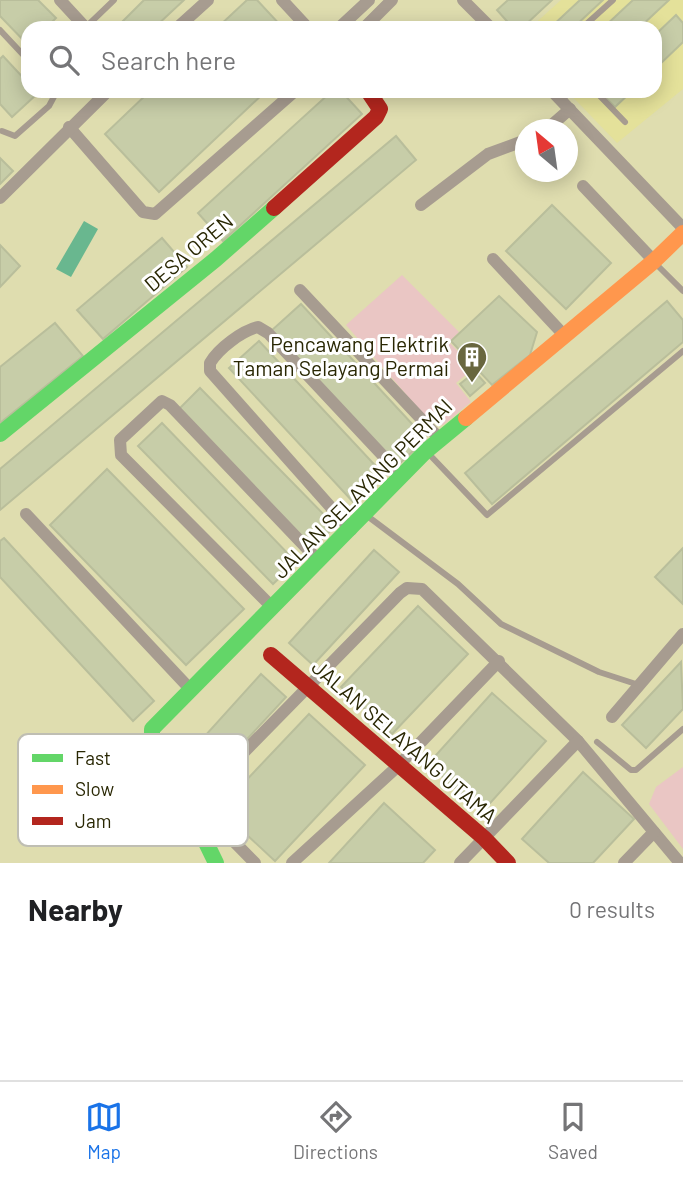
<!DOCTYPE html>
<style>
:root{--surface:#fff;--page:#f2f2f2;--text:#202124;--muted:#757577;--line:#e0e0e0;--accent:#1a73e8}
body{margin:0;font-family:Barlow,sans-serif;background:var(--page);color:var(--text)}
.compass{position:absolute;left:515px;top:119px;width:63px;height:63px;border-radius:50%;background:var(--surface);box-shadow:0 4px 18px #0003;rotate:331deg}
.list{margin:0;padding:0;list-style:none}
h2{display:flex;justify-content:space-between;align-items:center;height:91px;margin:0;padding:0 28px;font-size:30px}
h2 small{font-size:23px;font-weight:400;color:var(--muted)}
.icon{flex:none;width:38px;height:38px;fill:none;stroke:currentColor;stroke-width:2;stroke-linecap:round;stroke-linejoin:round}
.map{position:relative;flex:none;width:683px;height:863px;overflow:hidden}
.search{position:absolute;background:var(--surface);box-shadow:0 4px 18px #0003;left:21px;right:21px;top:21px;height:77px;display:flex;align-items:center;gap:18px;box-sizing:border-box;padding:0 24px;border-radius:21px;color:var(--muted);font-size:26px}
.sheet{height:217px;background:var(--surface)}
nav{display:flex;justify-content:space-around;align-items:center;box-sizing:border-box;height:98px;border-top:2px solid var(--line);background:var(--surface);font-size:19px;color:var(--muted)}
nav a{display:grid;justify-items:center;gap:4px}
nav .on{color:var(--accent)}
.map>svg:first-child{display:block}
.built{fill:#e4e19a}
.green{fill:#eac6c4}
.water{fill:#69b78f}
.building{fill:#c7cda8;stroke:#b9be9b;stroke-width:2}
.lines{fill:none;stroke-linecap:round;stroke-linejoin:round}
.lane{stroke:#a79c90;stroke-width:6}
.street{stroke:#a79c90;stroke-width:12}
.fast{stroke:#63d668;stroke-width:16}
.slow{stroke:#ff974d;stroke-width:16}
.jam{stroke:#b3261e;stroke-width:16}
.labels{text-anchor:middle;stroke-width:6;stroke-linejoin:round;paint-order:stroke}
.street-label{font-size:21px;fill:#292703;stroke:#fff}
.poi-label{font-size:21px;fill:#292703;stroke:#fff;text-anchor:end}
.key{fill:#fff;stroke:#bfbeb3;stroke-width:2}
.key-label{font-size:19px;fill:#292703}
</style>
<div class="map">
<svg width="683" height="863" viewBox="0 0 683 863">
<rect width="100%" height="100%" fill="#dfddaf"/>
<polygon class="built" points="561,0 683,0 683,89 617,143 567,91 655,91 655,28 530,28"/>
<g class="green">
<polygon points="402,275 459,332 449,342 474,368 456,383 471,402 443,425 430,422 346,325"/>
<polygon points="683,767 683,849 649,804 656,787"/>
</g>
<polygon class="water" points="84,221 98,229 71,277 56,269"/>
<g class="building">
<polygon points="0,0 38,0 56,18 46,28 28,28 28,45 0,16"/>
<polygon points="144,0 184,0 154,28 116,28"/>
<polygon points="247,0 257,0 283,28 217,28"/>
<polygon points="508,0 552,0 522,28 513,28 497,10"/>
<polygon points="580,0 603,0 573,28 550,28"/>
<polygon points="633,0 669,0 639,28 603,28"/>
<polygon points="676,15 683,23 683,42 655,69 655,35"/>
<polygon points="3,56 28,83 28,91 38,93 12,117 0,104 0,59"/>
<polygon points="150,91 266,91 159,192 105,134"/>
<polygon points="332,91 341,91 362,114 223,241 198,213"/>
<polygon points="599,91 632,91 615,107"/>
<polygon points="396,136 416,160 0,510 0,469"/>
<polygon points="0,158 13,171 0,184"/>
<polygon points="552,205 611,263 566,309 506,251"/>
<polygon points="162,238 187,267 103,339 77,310"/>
<polygon points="0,245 20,266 0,287"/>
<polygon points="499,296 537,332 530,355 492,385 451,341"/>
<polygon points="667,301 683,320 683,342 492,504 465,473"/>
<polygon points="301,304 426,439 396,467 271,331"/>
<polygon points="55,323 83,356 0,423 0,367"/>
<polygon points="259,341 385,476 355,504 229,368"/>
<polygon points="475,372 485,383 470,396 460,384"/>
<polygon points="200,388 335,526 312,549 177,411"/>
<polygon points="162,423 296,562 273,584 138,446"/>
<polygon points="107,469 244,609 186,665 50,525"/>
<polygon points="4,538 154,701 133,721 0,577 0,541"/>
<polygon points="683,548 683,604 655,577"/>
<polygon points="374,550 399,572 313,665 289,643"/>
<polygon points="418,606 468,654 392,734 341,687"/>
<polygon points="681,662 683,709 646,748 622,725"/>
<polygon points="261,674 286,697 200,790 176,768"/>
<polygon points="492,693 546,741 482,812 428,764"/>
<polygon points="309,714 365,765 275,861 219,809"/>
<polygon points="583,772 634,819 593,863 549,863 522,839"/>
<polygon points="384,803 435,850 423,863 329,863"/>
</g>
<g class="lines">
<g class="lane">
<polyline points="86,27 114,0"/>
<polyline points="582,28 613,0"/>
<polyline points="0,30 28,60"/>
<polyline points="595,91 625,122"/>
<polyline points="561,100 572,91"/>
<polyline points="2,131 15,136 49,106 57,91"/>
<polyline points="655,263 683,291"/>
<polyline points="428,453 487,515 683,351"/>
<polyline points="366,515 458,584 501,624 599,672 639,685"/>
<polyline points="597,742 631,770 636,770 683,729"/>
</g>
<g class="street">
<polyline points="60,0 85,27"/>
<polyline points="282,0 308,28"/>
<polyline points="463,0 491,28"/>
<polyline points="177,28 208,0"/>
<polyline points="339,28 369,0"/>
<polyline points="364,28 392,0"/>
<polyline points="552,91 683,228"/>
<polyline points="69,127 143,212 155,214 295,91"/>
<polyline points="546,130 570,109"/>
<polyline points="583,186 654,261"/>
<polyline points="0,198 108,91"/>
<polyline points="421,205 488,154 526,140"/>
<polyline points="493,259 563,334"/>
<polyline points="300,290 440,439"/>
<polyline points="26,514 191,690"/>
<path d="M351,530l-141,-159v-8c9,-15 32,-32 48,-36l10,6 133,142"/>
<polyline points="273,608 121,455 120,440 162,401 170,405 319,561"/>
<polyline points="612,717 683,634"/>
<polyline points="255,863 206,813 202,804 204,793 400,593 407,588 422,589 578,741 680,863"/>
<polyline points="292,863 397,767 499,661"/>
<polyline points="460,863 578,741"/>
<polyline points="624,863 654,832"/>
</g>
<g class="fast">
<polyline points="0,434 216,259 274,208"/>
<polyline points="216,863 176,781 152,745 152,729 426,451 466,418"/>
</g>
<polyline class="slow" points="466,418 654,261 683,233"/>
<g class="jam">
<polyline points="274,208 376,117 380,109 368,91"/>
<polyline points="271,655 484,838 508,863"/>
</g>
</g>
<defs>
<g id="building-pin" transform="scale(1.575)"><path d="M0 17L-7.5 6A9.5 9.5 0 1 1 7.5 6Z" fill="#69673f" stroke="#fff"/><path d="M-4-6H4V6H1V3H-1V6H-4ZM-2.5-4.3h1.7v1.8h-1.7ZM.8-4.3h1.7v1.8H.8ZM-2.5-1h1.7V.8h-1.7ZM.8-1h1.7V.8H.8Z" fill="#fff"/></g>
</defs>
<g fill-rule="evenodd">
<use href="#building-pin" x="472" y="357"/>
</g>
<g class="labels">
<g class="street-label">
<text transform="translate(189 253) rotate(-40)" y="7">DESA OREN</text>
<text transform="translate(363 489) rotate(-45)" y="7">JALAN SELAYANG PERMAI</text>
<text transform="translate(404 742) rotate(41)" y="7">JALAN SELAYANG UTAMA</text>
</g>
<g class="poi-label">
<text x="449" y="352">Pencawang Elektrik<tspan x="449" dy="24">Taman Selayang Permai</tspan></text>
</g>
</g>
<rect x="18" y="734" width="230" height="112" rx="10" class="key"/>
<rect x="32" y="754" width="31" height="8" fill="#63d668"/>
<rect x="32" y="785" width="31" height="9" fill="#ff974d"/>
<rect x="32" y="817" width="31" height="8" fill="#b3261e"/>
<g class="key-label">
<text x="75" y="765">Fast</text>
<text x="75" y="796">Slow</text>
<text x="75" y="828">Jam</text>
</g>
</svg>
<svg class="compass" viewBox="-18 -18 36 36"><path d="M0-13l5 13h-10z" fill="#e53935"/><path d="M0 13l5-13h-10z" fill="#757577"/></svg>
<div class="search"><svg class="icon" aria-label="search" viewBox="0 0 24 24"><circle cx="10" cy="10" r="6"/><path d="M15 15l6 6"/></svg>Search here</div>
</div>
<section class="sheet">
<h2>Nearby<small>0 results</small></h2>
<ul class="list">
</ul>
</section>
<nav>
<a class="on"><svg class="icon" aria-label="map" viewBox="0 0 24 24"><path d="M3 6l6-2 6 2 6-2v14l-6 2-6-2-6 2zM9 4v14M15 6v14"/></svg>Map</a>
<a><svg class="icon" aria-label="directions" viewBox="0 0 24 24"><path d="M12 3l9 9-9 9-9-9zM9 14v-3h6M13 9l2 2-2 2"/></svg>Directions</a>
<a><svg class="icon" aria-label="saved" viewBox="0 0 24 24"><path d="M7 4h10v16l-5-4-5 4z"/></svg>Saved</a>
</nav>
